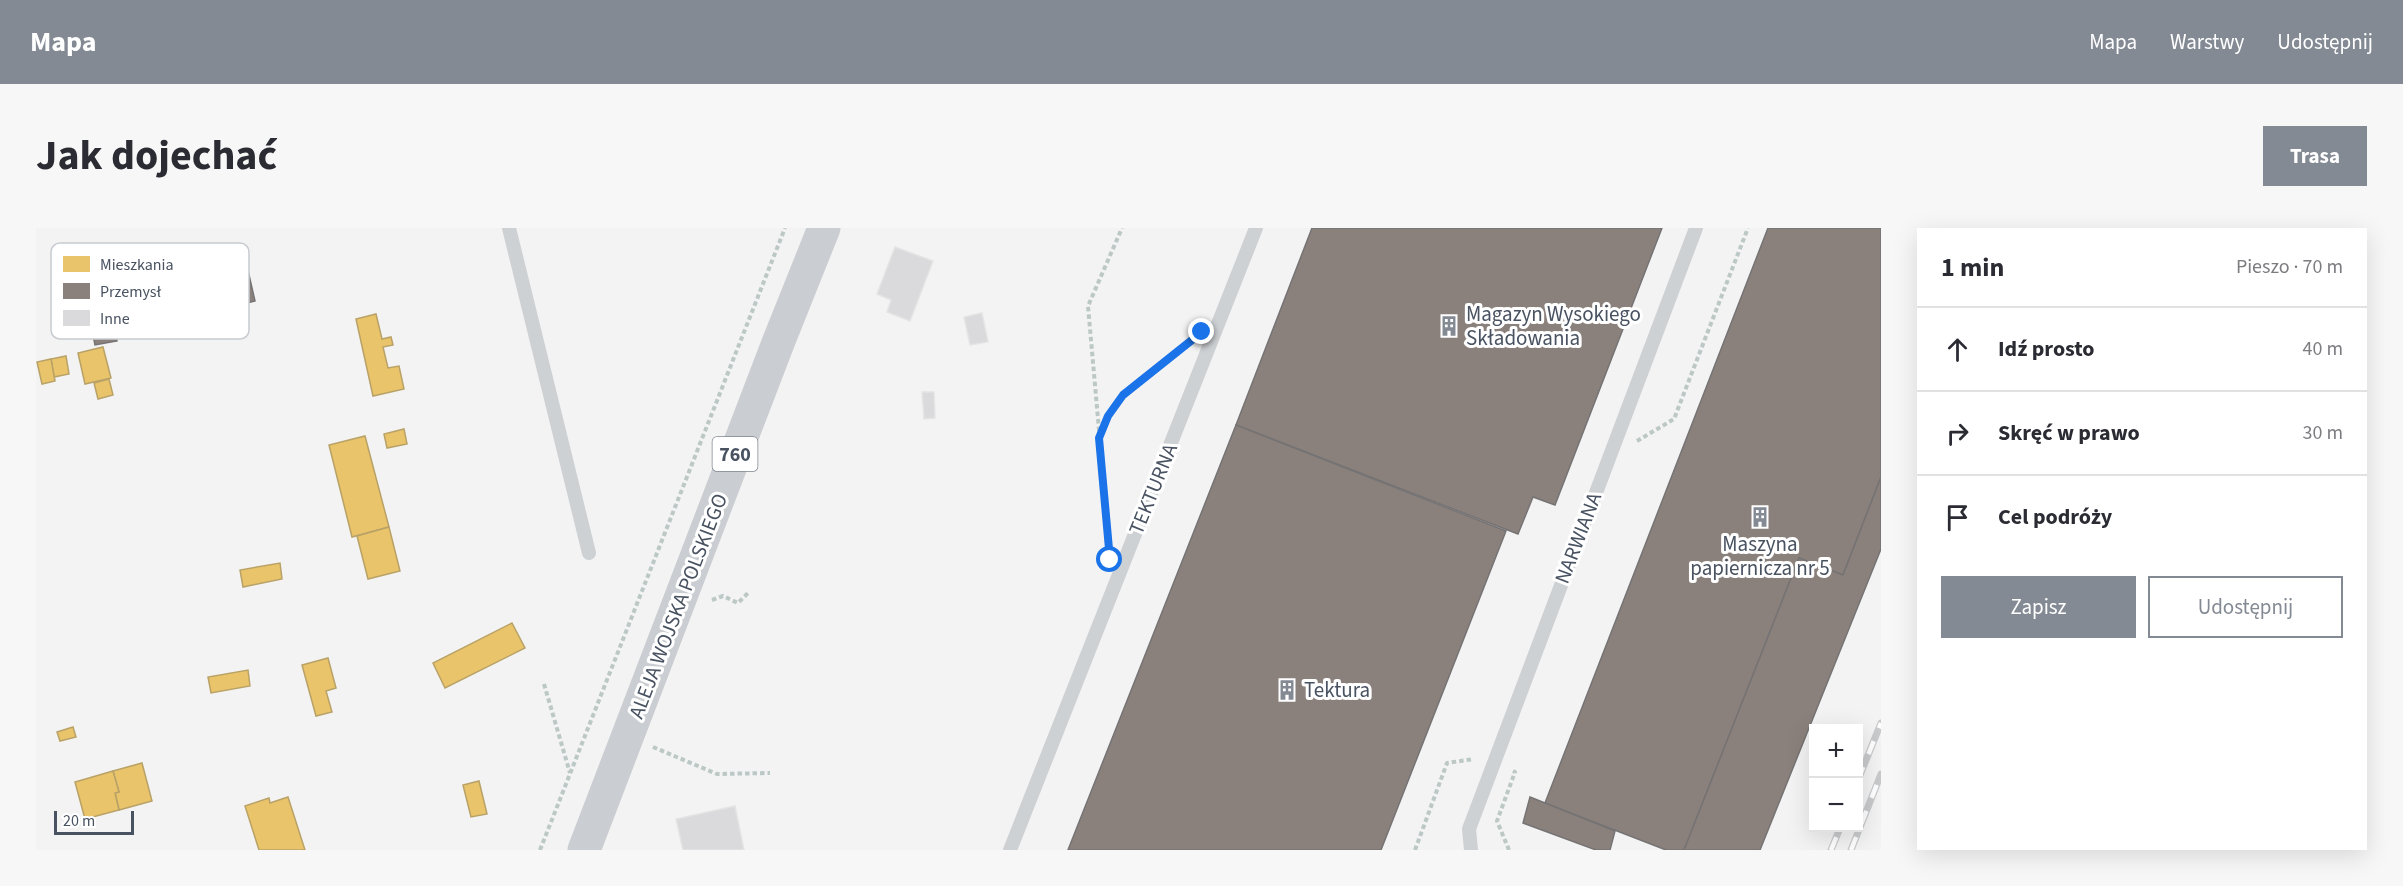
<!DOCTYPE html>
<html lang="pl">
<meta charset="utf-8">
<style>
:root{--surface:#fff;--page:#f7f7f7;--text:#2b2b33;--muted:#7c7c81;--line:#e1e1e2;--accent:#848a94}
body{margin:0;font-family:"Source Sans 3",sans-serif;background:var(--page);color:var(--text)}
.controls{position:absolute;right:18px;bottom:18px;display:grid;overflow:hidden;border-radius:0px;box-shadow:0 6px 24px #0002}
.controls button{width:54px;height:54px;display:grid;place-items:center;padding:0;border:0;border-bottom:2px solid var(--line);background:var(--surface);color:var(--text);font:30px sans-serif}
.scale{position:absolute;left:18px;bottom:15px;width:80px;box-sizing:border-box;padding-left:6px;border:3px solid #485261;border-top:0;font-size:16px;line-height:21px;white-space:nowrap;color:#485261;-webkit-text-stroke:4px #fff;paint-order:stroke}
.stop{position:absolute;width:18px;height:18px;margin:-14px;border:4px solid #1a73e8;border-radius:50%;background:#fff}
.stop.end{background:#1a73e8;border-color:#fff;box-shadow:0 2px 6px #0008}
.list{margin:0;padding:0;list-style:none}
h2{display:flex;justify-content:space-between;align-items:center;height:78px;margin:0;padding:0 24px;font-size:26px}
h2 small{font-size:20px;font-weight:400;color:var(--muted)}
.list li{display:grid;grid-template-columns:39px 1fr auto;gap:18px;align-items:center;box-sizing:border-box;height:84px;padding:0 24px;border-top:2px solid var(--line)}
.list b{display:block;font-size:22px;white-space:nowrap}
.list em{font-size:20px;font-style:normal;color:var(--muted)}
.actions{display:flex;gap:12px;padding:18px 24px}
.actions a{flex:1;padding:14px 0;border:2px solid var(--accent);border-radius:0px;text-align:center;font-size:21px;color:var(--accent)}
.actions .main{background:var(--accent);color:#fff}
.icon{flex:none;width:33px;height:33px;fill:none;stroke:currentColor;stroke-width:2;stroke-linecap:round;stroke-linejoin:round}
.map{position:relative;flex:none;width:1845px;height:622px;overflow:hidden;border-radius:0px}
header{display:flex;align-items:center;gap:36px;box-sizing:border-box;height:84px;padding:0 30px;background:var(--accent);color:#fff}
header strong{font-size:28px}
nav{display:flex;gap:33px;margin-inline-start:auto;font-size:21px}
.intro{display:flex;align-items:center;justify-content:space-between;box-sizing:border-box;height:144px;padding:0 36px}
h1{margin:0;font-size:42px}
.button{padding:15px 27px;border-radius:0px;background:var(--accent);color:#fff;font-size:21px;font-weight:700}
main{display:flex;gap:36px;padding:0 36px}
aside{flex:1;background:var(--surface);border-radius:0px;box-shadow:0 6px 24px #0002}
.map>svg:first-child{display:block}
.homes{fill:#e9c46a;stroke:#b9a267;stroke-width:1.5}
.industry{fill:#8a817c;stroke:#767374;stroke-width:1.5}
.building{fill:#dadadc;stroke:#e4e4e5;stroke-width:1.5}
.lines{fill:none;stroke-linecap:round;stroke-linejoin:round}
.path{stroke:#bbc8c5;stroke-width:4;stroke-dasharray:4.5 3;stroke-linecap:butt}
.lane{stroke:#ced1d4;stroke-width:14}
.primary{stroke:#cacdd1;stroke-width:33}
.rail-casing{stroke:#c8cacc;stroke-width:7}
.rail{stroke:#fff;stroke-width:4.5;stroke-dasharray:14;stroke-linecap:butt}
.route{stroke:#1a73e8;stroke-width:8}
.labels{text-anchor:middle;stroke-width:6;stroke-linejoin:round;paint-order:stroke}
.shield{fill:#fff;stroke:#7f8690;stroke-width:1.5}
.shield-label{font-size:20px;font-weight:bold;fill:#485261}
.poi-label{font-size:21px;fill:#485261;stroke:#fff;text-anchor:start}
.street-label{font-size:21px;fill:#485261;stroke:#fff}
.key{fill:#fff;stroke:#c8cbd0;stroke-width:1.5}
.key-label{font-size:16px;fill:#485261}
</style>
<header>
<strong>Mapa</strong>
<nav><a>Mapa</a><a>Warstwy</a><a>Udostępnij</a></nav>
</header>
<div class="intro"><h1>Jak dojechać</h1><a class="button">Trasa</a></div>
<main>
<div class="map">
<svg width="1845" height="622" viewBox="0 0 1845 622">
<rect width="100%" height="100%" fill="#f3f3f3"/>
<g class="homes">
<polygon points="340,86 346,111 355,109 357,117 347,119 352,140 363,138 368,161 337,168 320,91"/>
<polygon points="67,119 75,150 49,156 42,125"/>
<polygon points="30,128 33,146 18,149 15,131"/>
<polygon points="15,131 19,153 6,156 1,134"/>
<polygon points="73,151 77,167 62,171 58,155"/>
<polygon points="368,201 371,216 351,220 348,206"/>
<polygon points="329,208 353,299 316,309 293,217"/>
<polygon points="353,299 364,343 332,351 321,308"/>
<polygon points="244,335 246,351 207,359 204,342"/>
<polygon points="476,395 489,420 409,460 397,435"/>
<polygon points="292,430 300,460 290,463 296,484 280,488 266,437"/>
<polygon points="212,442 214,458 175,465 172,449"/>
<polygon points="37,499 40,509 24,513 21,504"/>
<polygon points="106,535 116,573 83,582 79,565 83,564 77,543"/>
<polygon points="77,543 83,564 79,565 83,582 49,591 39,554"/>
<polygon points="443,553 451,586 435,589 427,557"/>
<polygon points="252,569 269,622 223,622 209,578 233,570 234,575"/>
</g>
<g class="industry">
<polygon points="1276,0 1626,0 1519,277 1497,269 1482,306 1200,197"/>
<polygon points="1732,0 1845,0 1845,249 1807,347 1763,330 1648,622 1630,622 1509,575"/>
<polygon points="208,25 219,73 191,80 180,32"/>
<polygon points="77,93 81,113 59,117 55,97"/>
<polygon points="1200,197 1470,303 1345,622 1032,622"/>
<polygon points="1845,249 1845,321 1724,622 1648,622 1763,330 1807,347"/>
<polygon points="1494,569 1579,603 1574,622 1560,622 1487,595"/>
</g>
<g class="building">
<polygon points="859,19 897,33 874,93 851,84 855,72 841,66"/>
<polygon points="946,85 952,114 934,117 928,89"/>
<polygon points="886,164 898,164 899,190 888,191"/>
<polygon points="699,578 708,622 647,622 640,591"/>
</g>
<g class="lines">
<g class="path">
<path d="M1065,207c16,-44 52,-64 88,-93"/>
<polyline points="1601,213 1638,191 1712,0"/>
<polyline points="1073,315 1052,78 1086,0"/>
<polyline points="676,372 687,368 702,375 713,364"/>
<polyline points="508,456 534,545"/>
<polyline points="617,519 681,546 734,545"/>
<polyline points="504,622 749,0"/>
<polyline points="1379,622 1411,535 1438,531"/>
<polyline points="1473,622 1461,593 1479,544 1477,543"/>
</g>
<g class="lane">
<polyline points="473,0 553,325"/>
<polyline points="974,622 1220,0"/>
<polyline points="1435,622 1433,601 1660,0"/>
</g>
<polyline class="primary" points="548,622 742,115 788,0"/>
<g class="rail-casing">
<g id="rail">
<polyline points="1822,552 1845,495"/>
<polyline points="1795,622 1804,600"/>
<polyline points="1815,622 1845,546"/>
</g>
</g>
<use href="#rail" class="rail"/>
</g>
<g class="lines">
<polyline class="route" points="1074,332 1063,210 1072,188 1087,167 1166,104"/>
</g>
<defs>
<g id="building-bare" transform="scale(1.62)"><path d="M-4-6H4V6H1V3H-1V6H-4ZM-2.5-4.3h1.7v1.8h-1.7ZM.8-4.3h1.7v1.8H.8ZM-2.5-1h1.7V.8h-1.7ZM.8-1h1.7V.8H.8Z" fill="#848a94" stroke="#fff" stroke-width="2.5" paint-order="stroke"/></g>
</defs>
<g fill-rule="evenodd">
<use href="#building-bare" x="1413" y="98"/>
<use href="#building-bare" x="1724" y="289"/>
<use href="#building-bare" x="1251" y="462"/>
</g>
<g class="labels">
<rect class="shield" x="676.5" y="209" width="45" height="34" rx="4.5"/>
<g class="shield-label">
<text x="699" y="233">760</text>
</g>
<g class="poi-label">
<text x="1430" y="93">Magazyn Wysokiego<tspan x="1430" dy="24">Składowania</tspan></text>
<text x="1724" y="323" text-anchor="middle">Maszyna<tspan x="1724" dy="24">papiernicza nr 5</tspan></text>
<text x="1268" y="469">Tektura</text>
</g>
<g class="street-label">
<text transform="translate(1117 261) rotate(-68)" y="7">TEKTURNA</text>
<text transform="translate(1542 310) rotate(-69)" y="7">NARWIANA</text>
<text transform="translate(642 378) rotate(-69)" y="7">ALEJA WOJSKA POLSKIEGO</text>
</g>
</g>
<rect x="15" y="15" width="198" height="96" rx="9" class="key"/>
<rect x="27" y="28" width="27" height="16" fill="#e9c46a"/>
<rect x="27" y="55" width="27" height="16" fill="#8a817c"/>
<rect x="27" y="82" width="27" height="16" fill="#dadadc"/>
<g class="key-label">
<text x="64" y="42">Mieszkania</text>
<text x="64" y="69">Przemysł</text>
<text x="64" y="96">Inne</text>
</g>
</svg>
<div class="controls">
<button>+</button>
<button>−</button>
</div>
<div class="scale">20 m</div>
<div class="stop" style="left:1074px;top:332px"></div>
<div class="stop end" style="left:1166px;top:104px"></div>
</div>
<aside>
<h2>1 min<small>Pieszo · 70 m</small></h2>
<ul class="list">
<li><svg class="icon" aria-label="ahead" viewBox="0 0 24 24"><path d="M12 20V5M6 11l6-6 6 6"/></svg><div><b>Idź prosto</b></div><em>40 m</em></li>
<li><svg class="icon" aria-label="right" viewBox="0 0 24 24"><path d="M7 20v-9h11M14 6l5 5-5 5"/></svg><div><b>Skręć w prawo</b></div><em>30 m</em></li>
<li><svg class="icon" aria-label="arrive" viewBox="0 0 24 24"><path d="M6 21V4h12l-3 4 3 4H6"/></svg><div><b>Cel podróży</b></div></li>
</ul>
<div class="actions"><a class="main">Zapisz</a><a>Udostępnij</a></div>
</aside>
</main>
